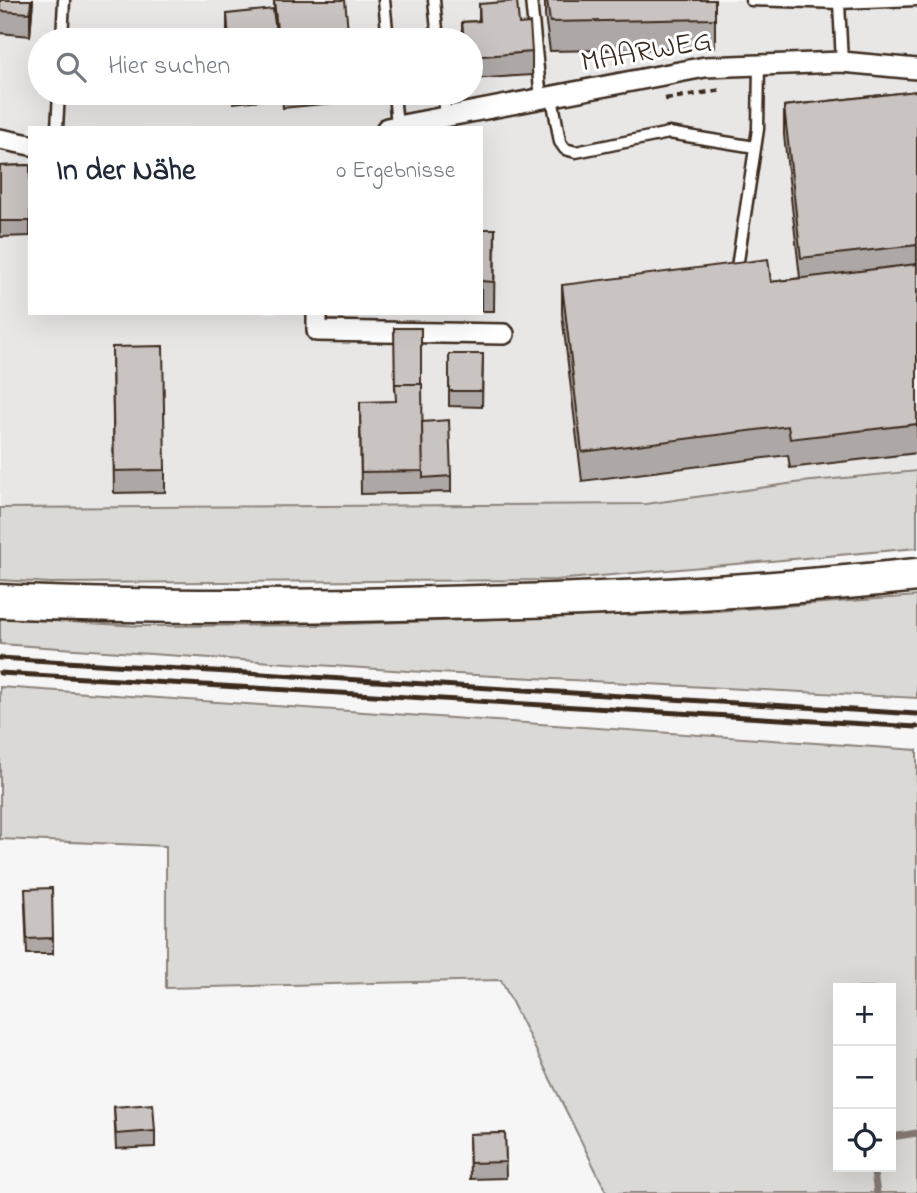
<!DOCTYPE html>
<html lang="de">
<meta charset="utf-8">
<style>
:root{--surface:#fff;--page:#f6f6f7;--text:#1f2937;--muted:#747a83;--line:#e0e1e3}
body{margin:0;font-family:"Indie Flower",sans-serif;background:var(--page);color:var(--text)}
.controls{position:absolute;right:21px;bottom:21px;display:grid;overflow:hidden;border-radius:0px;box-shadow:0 7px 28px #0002}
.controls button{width:63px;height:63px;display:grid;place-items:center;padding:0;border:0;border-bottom:2px solid var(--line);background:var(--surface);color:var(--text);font:35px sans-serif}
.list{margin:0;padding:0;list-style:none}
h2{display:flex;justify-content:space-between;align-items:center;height:91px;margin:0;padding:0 28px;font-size:30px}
h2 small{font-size:23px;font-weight:400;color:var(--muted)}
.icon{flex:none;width:38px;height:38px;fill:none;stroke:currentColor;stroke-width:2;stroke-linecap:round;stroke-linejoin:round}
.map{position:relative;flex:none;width:917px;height:1193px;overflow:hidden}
.search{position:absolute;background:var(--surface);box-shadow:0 7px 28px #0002;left:28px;top:28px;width:455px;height:77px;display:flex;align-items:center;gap:18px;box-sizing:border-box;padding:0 24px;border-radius:38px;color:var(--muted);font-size:26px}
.panel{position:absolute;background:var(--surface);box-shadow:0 7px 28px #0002;left:28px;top:126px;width:455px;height:189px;border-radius:0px}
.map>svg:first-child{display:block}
.built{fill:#e9e7e6;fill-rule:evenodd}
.green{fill:#dbd9d6;stroke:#8b827a;stroke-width:2;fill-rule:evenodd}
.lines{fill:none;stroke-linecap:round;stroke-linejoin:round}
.stream{stroke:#847972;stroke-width:7}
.lane-casing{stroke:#3b2a1e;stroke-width:15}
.street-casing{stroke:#3b2a1e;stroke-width:24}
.primary-casing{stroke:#3b2a1e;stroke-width:37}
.path{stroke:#3b2a1e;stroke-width:4.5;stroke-dasharray:7 5;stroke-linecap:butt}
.lane{stroke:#fff;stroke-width:10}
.street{stroke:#fff;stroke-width:19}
.primary{stroke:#fff;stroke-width:32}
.rail{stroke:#3b2a1e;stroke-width:5}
.wall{fill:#ada8a6;stroke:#3b2a1e;stroke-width:2}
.shaded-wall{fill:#8d8887;stroke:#3b2a1e;stroke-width:2}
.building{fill:#c9c3c1;stroke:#3b2a1e;stroke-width:2}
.labels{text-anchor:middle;stroke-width:6;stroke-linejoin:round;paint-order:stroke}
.street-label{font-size:30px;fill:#3b2a1e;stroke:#fff}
</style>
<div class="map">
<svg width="917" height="1193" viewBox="0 0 917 1193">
<rect width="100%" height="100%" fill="#f7f6f6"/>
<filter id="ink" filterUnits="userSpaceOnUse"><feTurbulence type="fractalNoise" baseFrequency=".0143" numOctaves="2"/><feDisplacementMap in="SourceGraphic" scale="14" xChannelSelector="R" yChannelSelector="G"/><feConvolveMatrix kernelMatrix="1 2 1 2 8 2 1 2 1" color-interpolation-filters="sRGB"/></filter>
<g filter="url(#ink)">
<path class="built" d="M0,0h917v471l-115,11 -156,22 -646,4zM40,40h431v53h-431zM30,128h451v185h-451z"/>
<g class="green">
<polygon points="917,471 917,548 556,580 51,583 0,580 0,508 646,504 802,482"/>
<polygon points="917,596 917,698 438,673 0,644 0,618 140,626 317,625 704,612"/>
<path d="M0,687l917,63v443h-310l-106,-213 -335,8v-142l-166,-7zM891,988v179h-53v-179z"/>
</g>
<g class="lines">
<g class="stream">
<polyline points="891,1137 917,1133"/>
<polyline points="873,1167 877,1193"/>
</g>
<g class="lane-casing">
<g id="lane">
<polyline points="384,0 388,40"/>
<polyline points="434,0 438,40"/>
<polyline points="531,0 541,99"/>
<polyline points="751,0 839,3"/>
<polyline points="62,40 64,0"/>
<polyline points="842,62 839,3 917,0"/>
<polyline points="394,93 397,126"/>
<polyline points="443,93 446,117"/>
<polyline points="552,97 560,142 565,149 576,152 669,133 755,147"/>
<polyline points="57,128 59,93"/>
<polyline points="736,274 758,129 759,64"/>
</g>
</g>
<g class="street-casing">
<g id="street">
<polyline points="387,128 705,67 842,62 917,69"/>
<polyline points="0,139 30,145"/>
<polyline points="317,313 317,331 504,334"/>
</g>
</g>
<g class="primary-casing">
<path id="primary" d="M0,601c147,7 293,6 440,2 160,-3 319,-11 477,-28"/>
</g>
<polyline class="path" points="665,99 722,90"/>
<use href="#lane" class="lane"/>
<use href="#street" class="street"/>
<use href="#primary" class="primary"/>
<g class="rail">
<polyline points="0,658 917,714"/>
<polyline points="0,673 917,727"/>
</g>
</g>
<g class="wall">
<polygon points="0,0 33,0 30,36 0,33"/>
<polygon points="274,0 349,40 227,40 227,14 274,17"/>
<polygon points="545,0 715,0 715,48 550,51 545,16"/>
<polygon points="479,4 519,24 532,52 532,75 471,79 471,40 462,40 462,22 479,21"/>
<polygon points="917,91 917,453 790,468 788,455 582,481 562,314 562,285 771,282 800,278 784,135 784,106"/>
<polygon points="233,93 280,93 280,98 234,103"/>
<polygon points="282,93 353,93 353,101 283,108"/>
<polygon points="30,165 30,236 0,237 0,166"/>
<polygon points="481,229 495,229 494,311 481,311"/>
<polygon points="112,347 165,470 165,492 114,493"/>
<polygon points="449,354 483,354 482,407 449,406"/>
<polygon points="360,402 422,422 451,476 451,492 361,494"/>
<polygon points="25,904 53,938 53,954 27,954"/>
<polygon points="114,1107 155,1131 155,1147 116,1149"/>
<polygon points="505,1133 506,1178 470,1179 469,1134"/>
</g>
<polygon class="shaded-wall" points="31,0 33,0 30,36 30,13"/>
<g class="building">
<polygon points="0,0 31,0 30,13 0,11"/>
<polygon points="274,0 345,0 349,40 278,40"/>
<polygon points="547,0 715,0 715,19 550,22"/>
<polygon points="517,1 519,24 530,23 532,52 471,57 471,40 464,40 462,22 480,21 479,4"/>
<polygon points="273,9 277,40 229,40 227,14"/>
<polygon points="917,91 917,245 801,258 784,106"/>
<polygon points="30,165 30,221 0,221 0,166"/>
<polygon points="481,229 495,229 494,282 481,281"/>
<polygon points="768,259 771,282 917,264 917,424 790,439 788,426 582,452 562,285"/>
<polygon points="394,328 421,328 421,384 395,384 395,391"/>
<polygon points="163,346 165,470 114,471 112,347"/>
<polygon points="449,354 483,354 482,391 449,391"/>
<polygon points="395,384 422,384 423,471 361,472 360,402 396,401"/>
<polygon points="449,420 451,476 423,478 422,422"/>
<polygon points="52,888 53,938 27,939 25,889"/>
<polygon points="153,1104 155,1131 116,1134 114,1107"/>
<polygon points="505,1133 506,1162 470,1163 469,1134"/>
</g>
</g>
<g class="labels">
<g class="street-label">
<text transform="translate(646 50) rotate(-10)" y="10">MAARWEG</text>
</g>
</g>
</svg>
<div class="controls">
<button>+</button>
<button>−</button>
<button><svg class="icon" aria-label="locate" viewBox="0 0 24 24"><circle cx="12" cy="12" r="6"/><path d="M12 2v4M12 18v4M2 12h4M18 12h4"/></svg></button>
</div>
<div class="search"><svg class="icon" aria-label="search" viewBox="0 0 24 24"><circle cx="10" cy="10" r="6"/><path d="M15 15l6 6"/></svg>Hier suchen</div>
<section class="panel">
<h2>In der Nähe<small>0 Ergebnisse</small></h2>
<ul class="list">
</ul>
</section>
</div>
